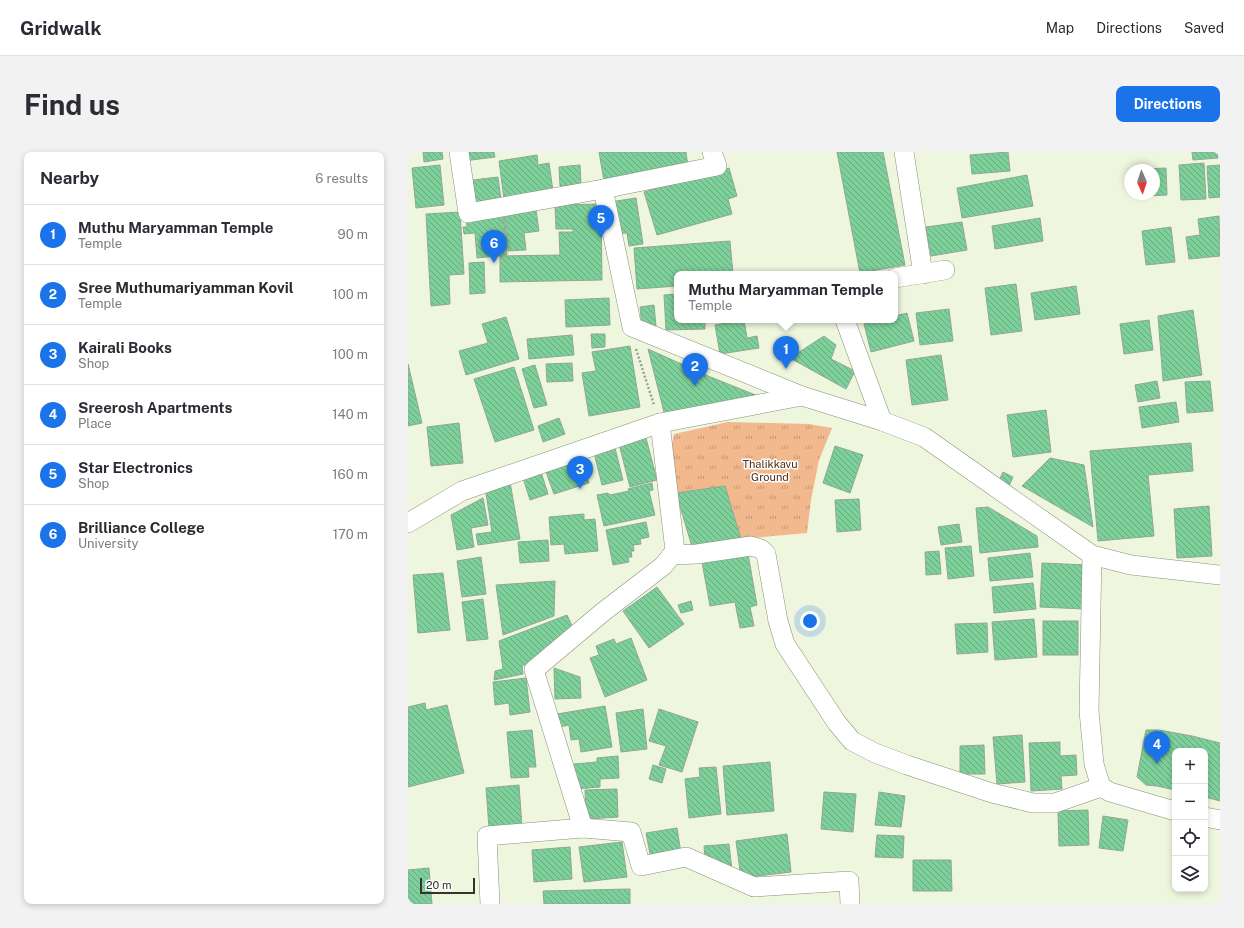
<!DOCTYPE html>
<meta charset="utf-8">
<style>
:root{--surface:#fff;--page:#f2f2f3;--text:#2b2b33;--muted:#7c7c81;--line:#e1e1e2;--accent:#1a73e8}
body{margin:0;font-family:"Public Sans",sans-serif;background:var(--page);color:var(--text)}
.controls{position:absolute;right:12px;bottom:12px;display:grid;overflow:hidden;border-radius:8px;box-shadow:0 2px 6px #0003}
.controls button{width:36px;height:36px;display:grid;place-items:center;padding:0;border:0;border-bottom:1px solid var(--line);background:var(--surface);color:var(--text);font:20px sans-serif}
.compass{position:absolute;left:716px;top:12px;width:36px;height:36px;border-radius:50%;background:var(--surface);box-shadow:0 2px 6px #0003;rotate:177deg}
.scale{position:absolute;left:12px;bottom:10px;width:55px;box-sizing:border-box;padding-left:4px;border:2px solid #32352b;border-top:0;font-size:11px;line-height:14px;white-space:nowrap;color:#32352b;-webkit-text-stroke:3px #fff;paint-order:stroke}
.you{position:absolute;left:402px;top:469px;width:14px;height:14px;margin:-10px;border:3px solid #fff;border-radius:50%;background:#1a73e8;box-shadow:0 0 0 6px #1a73e833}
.badge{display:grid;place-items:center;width:26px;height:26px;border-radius:50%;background:var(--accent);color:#fff;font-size:13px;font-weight:700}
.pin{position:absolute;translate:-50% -33px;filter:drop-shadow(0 1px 2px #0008)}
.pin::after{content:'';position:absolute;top:21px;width:14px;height:12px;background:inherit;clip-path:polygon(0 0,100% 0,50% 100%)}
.popup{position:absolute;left:266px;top:119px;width:224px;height:52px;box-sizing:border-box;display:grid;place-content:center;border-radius:8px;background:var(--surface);filter:drop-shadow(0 1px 3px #0005);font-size:13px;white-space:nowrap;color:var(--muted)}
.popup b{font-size:15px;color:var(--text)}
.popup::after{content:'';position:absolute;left:50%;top:100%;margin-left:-8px;border:8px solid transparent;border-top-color:var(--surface)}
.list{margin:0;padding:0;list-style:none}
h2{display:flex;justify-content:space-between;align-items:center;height:52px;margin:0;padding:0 16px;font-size:17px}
h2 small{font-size:13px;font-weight:400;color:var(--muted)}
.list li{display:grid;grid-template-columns:26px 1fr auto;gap:12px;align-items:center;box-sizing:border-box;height:60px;padding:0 16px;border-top:1px solid var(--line)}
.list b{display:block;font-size:15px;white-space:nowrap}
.list p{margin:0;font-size:13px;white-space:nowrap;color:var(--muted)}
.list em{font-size:13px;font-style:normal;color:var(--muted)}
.icon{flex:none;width:22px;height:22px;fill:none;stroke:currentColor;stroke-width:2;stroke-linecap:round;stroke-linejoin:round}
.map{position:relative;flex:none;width:812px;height:752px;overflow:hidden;border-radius:8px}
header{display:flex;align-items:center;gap:24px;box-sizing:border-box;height:56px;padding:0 20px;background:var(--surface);border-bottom:1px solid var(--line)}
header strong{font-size:19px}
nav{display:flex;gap:22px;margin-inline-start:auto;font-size:14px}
.intro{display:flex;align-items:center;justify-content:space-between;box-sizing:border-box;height:96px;padding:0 24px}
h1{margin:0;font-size:28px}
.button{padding:10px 18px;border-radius:8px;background:var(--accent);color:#fff;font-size:14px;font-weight:700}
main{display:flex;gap:24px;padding:0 24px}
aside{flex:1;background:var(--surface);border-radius:8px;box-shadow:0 2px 6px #0003}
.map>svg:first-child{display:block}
.park{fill:url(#park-tufts)}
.building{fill:url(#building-back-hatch);stroke:#90a696}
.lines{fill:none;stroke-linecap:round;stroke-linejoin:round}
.minor-casing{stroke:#89907a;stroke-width:20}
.path{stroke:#9aa08e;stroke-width:2.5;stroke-dasharray:2 2;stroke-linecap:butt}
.minor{stroke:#fff;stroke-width:19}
.labels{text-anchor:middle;stroke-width:3;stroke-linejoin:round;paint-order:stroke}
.park-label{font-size:11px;fill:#4d2e17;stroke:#fff}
</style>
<header>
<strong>Gridwalk</strong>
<nav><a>Map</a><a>Directions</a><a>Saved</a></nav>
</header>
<div class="intro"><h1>Find us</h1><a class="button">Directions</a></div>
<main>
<aside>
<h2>Nearby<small>6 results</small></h2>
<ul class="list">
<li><span class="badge">1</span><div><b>Muthu Maryamman Temple</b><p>Temple</p></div><em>90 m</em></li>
<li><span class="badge">2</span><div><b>Sree Muthumariyamman Kovil</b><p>Temple</p></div><em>100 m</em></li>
<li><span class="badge">3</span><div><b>Kairali Books</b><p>Shop</p></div><em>100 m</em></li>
<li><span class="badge">4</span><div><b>Sreerosh Apartments</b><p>Place</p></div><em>140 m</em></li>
<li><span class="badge">5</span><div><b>Star Electronics</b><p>Shop</p></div><em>160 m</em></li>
<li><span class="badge">6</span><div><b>Brilliance College</b><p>University</p></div><em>170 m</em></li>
</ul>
</aside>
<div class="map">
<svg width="812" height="752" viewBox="0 0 812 752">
<defs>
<pattern id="park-tufts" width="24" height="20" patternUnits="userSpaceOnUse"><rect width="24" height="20" fill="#f2b88e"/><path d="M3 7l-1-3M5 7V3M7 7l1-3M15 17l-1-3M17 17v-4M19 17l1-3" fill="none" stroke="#c59674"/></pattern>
<pattern id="building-back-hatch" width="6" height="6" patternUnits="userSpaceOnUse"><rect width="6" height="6" fill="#7ed09a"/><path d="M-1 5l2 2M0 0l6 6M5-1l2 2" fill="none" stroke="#68aa7e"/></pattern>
</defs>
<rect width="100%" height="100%" fill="#eef6de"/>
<polygon class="park" points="320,270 401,272 424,276 411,308 403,348 399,381 333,387 317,335 268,341 263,297 266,282"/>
<g class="building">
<polygon points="15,0 34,0 35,7 16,10"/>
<polygon points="55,0 86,0 87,5 56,9"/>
<polygon points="191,0 278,0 280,15 196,29"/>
<polygon points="429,0 475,0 497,113 452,121"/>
<polygon points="600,0 602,19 564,22 562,3"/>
<polygon points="784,0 809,0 810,6 785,8"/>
<polygon points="129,3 130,13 141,11 145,39 96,47 91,9"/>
<polygon points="796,11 798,47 773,48 771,13"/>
<polygon points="32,13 36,53 8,56 4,16"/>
<polygon points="172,13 173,33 152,34 151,15"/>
<polygon points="812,13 812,45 801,46 799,14"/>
<polygon points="321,16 329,44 320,47 324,62 249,83 236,40"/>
<polygon points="758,16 759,43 738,44 738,42 746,42 746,18 737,18 736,17"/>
<polygon points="619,23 625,54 554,66 549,36"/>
<polygon points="90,25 93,47 68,50 65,28"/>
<polygon points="228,46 235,92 221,94 219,81 206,82 202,50"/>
<polygon points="193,52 194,128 92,130 92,104 152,103 151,80 165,80 165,77 148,77 147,53"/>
<polygon points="128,58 131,79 116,81 118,98 100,99 96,61"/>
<polygon points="95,59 99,103 69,106 67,81 56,82 55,75 59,75 58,63"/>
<polygon points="52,60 56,122 41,123 42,152 23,154 18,62"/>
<polygon points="811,64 812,104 781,107 778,85 792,83 790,67"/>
<polygon points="632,66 635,89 587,97 584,74"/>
<polygon points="554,70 559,98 523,104 518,75"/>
<polygon points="763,75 767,110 738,113 734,79"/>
<polygon points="322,89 325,122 269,122 269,134 229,137 226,96"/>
<polygon points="76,110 77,141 62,142 61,111"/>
<polygon points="608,132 614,179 583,183 577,136"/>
<polygon points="668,134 672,162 627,168 623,141"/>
<polygon points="269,142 269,168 297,168 297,177 258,178 256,143"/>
<polygon points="201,146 202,173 158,175 157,148"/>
<polygon points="246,153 248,174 234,175 232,155"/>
<polygon points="541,157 545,189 512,193 508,161"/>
<polygon points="785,158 794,223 755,229 750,164"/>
<polygon points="499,161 506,189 463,200 456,172 470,168 487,168 487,164"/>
<polygon points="98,165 111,207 58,223 51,199 80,191 74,172"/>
<polygon points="336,168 339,186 349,184 351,196 312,202 307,173"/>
<polygon points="741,168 745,198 716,202 712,172"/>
<polygon points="183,182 197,182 197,195 184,196"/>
<polygon points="164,183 166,203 121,207 119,187"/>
<polygon points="416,184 428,193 423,207 447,219 438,237 382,206"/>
<polygon points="222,194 232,255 181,264 174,221 188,219 184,200"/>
<polygon points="240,197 300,224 350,244 257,264"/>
<polygon points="533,203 540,248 504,253 498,208"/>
<polygon points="164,211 165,229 139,230 138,212"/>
<polygon points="0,212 14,271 0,274"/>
<polygon points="127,213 139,253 126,256 114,217"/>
<polygon points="106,215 126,278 87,290 66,227"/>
<polygon points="749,229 752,246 730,250 727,233"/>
<polygon points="802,229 805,259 779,261 777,230"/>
<polygon points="768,250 771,270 734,276 731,255"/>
<polygon points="638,258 643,300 605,305 599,263"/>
<polygon points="151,266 157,282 135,290 130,274"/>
<polygon points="51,271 55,311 23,314 19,275"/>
<polygon points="238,286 249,328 222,335 211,292"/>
<polygon points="783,291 785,319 740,323 746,384 690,389 682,299"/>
<polygon points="427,294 455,303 442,341 415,331"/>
<polygon points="207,296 215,328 194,333 186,301"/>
<polygon points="172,305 181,331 146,342 137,317"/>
<polygon points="642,306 676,313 685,375 614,334"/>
<polygon points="133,320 140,342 122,348 115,326"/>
<polygon points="595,320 605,325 601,334 591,329"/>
<polygon points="102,330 112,387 70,393 68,382 84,380 77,335"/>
<polygon points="244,331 245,338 241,339 247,363 196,374 189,343 200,341 202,343 221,339 220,337"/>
<polygon points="317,334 333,387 285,398 268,341"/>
<polygon points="75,346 80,373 63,376 66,395 49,398 43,363"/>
<polygon points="451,347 453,378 429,380 427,348"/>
<polygon points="801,354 804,404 769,406 766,357"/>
<polygon points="580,355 629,384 630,395 572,401 568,356"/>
<polygon points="176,362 176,368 187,367 190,399 157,402 156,392 143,393 141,365"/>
<polygon points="238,370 241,385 232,387 233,392 225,393 226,399 223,399 224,405 220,405 221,410 205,413 198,378"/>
<polygon points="551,372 554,390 533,393 530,375"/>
<polygon points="140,388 141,409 112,411 110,390"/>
<polygon points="563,394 566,424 540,427 537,396"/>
<polygon points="531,399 533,422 518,423 517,400"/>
<polygon points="622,401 625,425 582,429 580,406"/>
<polygon points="340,402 349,453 342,455 346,474 332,476 327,450 302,454 294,410"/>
<polygon points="73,405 78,442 54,445 49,409"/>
<polygon points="634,411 679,413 676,457 632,455"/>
<polygon points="35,421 42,478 10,481 5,423"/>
<polygon points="147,429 146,464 95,483 88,433"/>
<polygon points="625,431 628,457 586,461 584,435"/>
<polygon points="249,435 276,472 241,496 215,459"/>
<polygon points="75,447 80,487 59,489 54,450"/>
<polygon points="283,449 285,458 273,461 270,453"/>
<polygon points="159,463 167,480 144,498 114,514 115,522 86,528 87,519 95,517 91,489"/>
<polygon points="626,467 629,505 587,508 584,470"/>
<rect x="635" y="469" width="35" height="34"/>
<polygon points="579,471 580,500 549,502 547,472"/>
<polygon points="223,486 239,528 197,545 182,506 191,503 188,494 206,487 208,492"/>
<polygon points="146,516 172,525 173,546 147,547"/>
<polygon points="118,526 122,560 102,563 101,551 87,553 85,530"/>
<polygon points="17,551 18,558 39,553 56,621 0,635 0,555"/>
<polygon points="197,554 204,595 173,600 171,587 163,588 161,573 151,575 149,562"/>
<polygon points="235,557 239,597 213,600 208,561"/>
<polygon points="251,557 290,570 274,620 251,613 258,594 241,589"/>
<polygon points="124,578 128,615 120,615 121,625 103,626 99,580"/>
<polygon points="738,578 751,578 784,584 812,591 812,649 797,645 797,599 767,599 767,638 749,634 738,633 729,625"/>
<polygon points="614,583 617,630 589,632 585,585"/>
<polygon points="652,590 652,604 668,603 669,623 653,624 654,637 623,639 621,591"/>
<polygon points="576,593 577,622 552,622 552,594"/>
<polygon points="210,604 211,626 192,627 192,635 167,637 166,612 189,610 189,606"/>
<polygon points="362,610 366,659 319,663 315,614"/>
<polygon points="245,613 258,617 254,631 241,627"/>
<polygon points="308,615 313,662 281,666 277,627 292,625 291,616"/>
<polygon points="111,633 114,674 81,676 78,636"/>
<polygon points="209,637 210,665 178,667 177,638"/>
<polygon points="416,640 448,642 445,680 413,677"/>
<polygon points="471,640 497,644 493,675 467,673"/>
<polygon points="680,658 681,693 651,694 650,659"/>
<polygon points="695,664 720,668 715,699 691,696"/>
<polygon points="269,676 273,701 243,707 238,681"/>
<polygon points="379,682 383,720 333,726 328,689"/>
<polygon points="469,683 496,684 495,706 467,705"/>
<polygon points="214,690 219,725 176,730 171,695"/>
<polygon points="321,692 324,718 298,720 296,694"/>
<polygon points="162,695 164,727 126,730 124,698"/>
<polygon points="505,708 543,708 544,739 505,739"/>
<polygon points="21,716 24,752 0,752 0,718"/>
<polygon points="222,737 222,752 136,752 135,739"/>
</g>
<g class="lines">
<g class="minor-casing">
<g id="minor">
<polyline points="51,0 60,61 195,37 309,14 304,0"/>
<polyline points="496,0 515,122"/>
<polyline points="195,37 224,175 394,244 474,269 516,285 684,403 723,413 812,423"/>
<polyline points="487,126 537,118"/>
<polyline points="437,168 474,269"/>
<polyline points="0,371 54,339 252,271 394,244"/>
<polyline points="264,403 289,402 343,394 353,397 358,402 370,469 377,492 429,571 444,589 467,601 499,613 584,641 625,651 647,651 693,635"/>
<polyline points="684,403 681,559 686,612 693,635 702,640 767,659"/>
<polyline points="797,665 812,668"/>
<polyline points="175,676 126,518 195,460 255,414 267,399 252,271"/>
<polyline points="82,752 79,684 175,676 223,680 233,714 278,705 346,735 441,729 442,752"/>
</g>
</g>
<polyline class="path" points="228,197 246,253"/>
<use href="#minor" class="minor"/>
</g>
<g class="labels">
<g class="park-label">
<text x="362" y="316">Thalikkavu<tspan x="362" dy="13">Ground</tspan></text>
</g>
</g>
</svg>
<div class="controls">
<button>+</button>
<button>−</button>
<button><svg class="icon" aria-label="locate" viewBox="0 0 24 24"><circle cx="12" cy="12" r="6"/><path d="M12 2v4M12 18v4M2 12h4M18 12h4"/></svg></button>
<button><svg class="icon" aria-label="layers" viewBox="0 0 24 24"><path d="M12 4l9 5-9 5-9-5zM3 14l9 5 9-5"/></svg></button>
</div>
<svg class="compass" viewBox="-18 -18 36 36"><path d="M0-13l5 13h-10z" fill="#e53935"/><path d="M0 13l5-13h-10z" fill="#7c7c81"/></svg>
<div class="scale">20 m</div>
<div class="you"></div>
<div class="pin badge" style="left:378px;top:217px">1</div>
<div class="popup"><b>Muthu Maryamman Temple</b>Temple</div>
<div class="pin badge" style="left:287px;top:234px">2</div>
<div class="pin badge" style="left:172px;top:337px">3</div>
<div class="pin badge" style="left:749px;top:612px">4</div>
<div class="pin badge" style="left:193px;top:86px">5</div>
<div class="pin badge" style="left:86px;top:111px">6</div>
</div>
</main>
